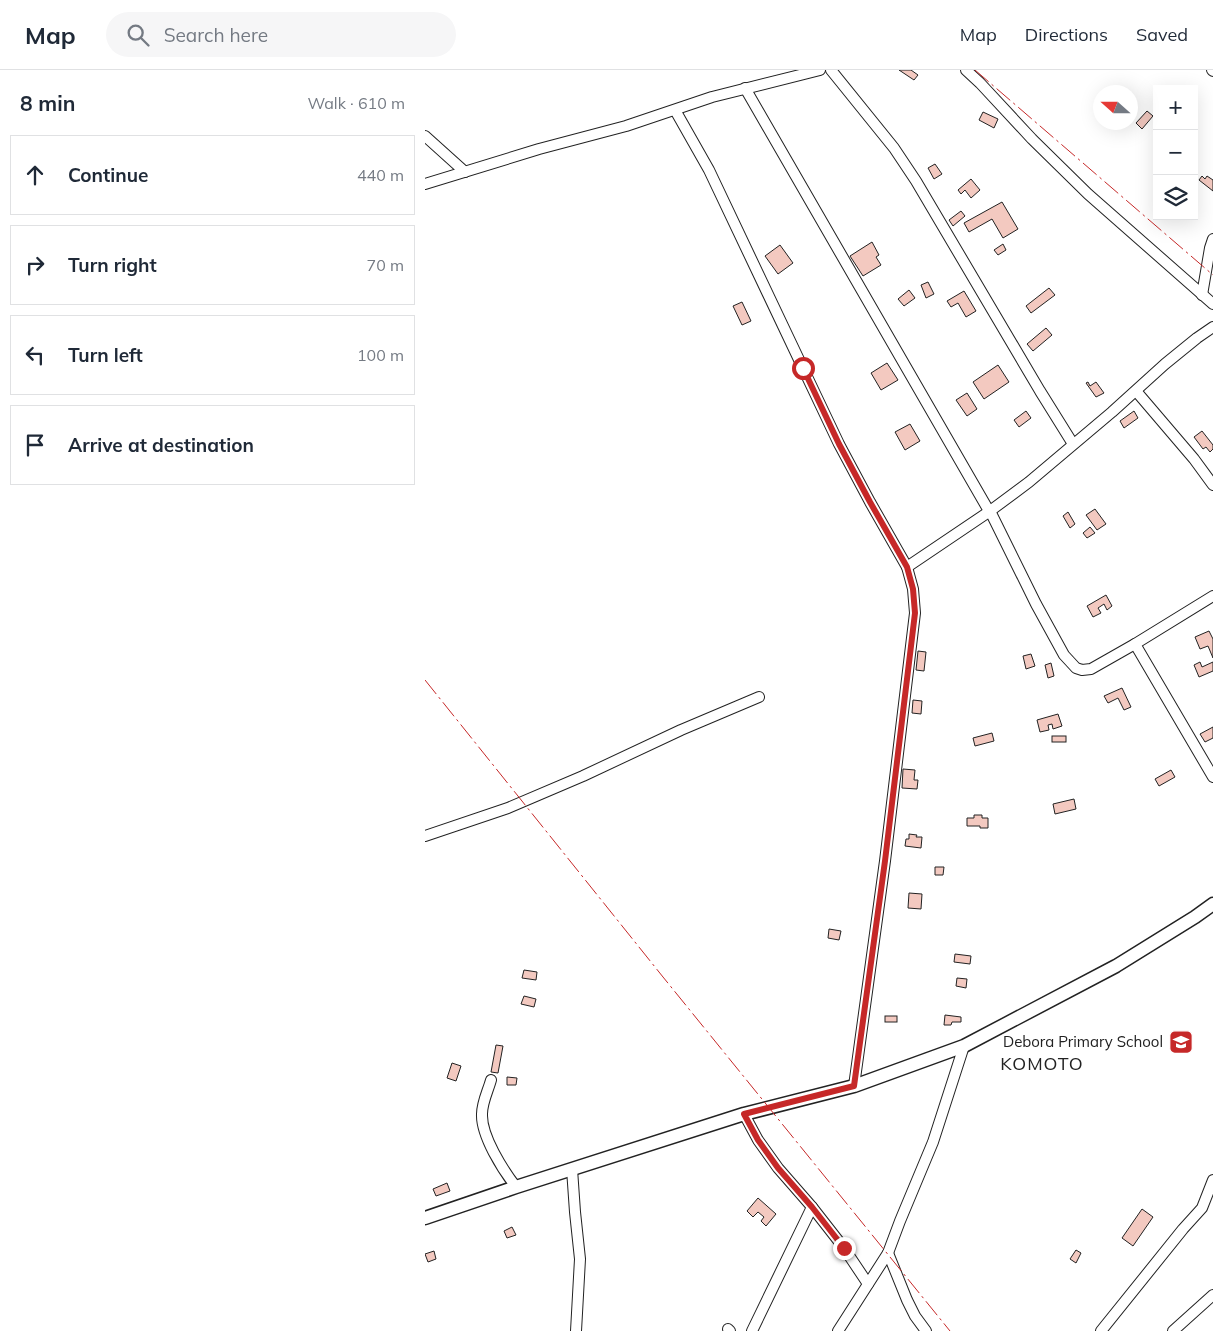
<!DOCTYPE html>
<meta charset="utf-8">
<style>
:root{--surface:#fff;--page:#f6f6f7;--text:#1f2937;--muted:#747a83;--line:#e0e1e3}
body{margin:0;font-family:Mulish,sans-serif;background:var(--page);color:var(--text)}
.controls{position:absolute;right:15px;top:15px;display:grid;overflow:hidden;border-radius:0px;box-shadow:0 5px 20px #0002}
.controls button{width:45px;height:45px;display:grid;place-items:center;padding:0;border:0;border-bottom:1px solid var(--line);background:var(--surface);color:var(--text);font:25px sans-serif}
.compass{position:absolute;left:668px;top:15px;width:45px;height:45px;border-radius:50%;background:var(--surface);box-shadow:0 5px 20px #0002;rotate:291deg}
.stop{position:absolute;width:15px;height:15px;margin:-11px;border:4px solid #c62828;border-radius:50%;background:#fff}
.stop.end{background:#c62828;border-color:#fff;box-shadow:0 1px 5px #0008}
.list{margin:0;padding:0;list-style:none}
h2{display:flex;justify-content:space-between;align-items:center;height:65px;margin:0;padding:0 20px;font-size:21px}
h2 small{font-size:16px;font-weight:400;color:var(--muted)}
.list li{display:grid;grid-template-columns:32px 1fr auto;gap:15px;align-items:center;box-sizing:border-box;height:80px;margin:0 10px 10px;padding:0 10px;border:1px solid var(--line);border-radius:0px}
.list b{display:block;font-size:19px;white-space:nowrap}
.list em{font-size:16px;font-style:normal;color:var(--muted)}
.icon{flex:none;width:28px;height:28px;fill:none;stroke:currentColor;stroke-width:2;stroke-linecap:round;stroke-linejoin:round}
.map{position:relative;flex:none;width:788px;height:1261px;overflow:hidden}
header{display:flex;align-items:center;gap:30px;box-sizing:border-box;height:70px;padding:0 25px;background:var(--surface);border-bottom:1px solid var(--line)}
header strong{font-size:24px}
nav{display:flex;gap:28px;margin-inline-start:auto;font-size:18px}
.search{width:350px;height:45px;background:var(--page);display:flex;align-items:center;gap:12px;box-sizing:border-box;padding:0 18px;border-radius:28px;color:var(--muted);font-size:19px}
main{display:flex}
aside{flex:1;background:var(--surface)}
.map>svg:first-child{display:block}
.building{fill:#f3c9c0;stroke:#222}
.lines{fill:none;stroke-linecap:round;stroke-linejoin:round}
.minor-casing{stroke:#222;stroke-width:12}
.tertiary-casing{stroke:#222;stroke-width:15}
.minor{stroke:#fff;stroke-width:10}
.tertiary{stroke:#fff;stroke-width:12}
.power{stroke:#c62828;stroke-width:1;stroke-dasharray:18 4 2.5 4;stroke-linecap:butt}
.route{stroke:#c62828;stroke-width:6}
.labels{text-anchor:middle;stroke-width:4;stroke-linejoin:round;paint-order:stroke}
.poi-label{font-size:15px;fill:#222;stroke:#fff;text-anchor:end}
.quarter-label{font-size:18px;letter-spacing:1px;fill:#222;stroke:#fff}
</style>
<header>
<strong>Map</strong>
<div class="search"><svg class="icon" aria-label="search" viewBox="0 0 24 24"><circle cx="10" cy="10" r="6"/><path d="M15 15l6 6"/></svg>Search here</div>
<nav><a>Map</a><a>Directions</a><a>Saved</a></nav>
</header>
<main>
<aside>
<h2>8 min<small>Walk · 610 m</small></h2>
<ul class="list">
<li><svg class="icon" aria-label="ahead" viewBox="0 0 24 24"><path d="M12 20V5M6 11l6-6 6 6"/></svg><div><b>Continue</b></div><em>440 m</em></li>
<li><svg class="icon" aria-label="right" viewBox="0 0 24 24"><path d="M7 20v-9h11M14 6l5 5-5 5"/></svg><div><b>Turn right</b></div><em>70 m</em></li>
<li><svg class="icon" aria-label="left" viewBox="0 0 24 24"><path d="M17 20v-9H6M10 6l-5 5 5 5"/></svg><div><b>Turn left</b></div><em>100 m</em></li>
<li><svg class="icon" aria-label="arrive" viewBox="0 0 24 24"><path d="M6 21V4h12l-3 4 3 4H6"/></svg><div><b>Arrive at destination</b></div></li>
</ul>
</aside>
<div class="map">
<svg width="788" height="1261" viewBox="0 0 788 1261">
<rect width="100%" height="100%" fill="#fff"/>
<g class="building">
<polygon points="474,0 486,0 493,5 489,10"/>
<polygon points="722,41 728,46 717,59 711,53"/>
<polygon points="558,42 573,49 569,58 554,50"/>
<polygon points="510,94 517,104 509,109 503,98"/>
<polygon points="777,106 780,109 782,106 788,110 788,121 774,110"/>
<polygon points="546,109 555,120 546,128 540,120 536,124 533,120"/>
<polygon points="577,132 593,159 578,168 567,149 544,162 539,153"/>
<polygon points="536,141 540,146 528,156 524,150"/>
<polygon points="447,172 454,185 451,187 456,195 438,206 425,186"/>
<polygon points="578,174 581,180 573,185 569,180"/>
<polygon points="355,175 368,193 353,204 340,186"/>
<polygon points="503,212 509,224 501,228 496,215"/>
<polygon points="624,218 630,225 606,243 601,236"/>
<polygon points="484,220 490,228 479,236 473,229"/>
<polygon points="539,221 551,241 541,247 533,233 526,237 522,231"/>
<polygon points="317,232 326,251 317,255 308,236"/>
<polygon points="621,258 627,265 608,281 602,274"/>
<polygon points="462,293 473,310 456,320 446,303"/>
<polygon points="573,295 584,312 559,329 548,312"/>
<polygon points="663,312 665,316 671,312 679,323 671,327 661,313"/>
<polygon points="542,323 552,339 542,346 531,330"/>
<polygon points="601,341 606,348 594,357 589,350"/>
<polygon points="709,341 713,348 699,358 695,351"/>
<polygon points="485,354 495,371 480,380 470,362"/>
<polygon points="777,361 788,375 788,379 785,382 781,377 778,379 769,367"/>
<polygon points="670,439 681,454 672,460 661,445"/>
<polygon points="643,442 650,454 645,458 638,446"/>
<polygon points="665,457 670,463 662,468 658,463"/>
<polygon points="681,525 687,536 682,540 679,534 673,538 676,543 668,547 662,536"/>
<polygon points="784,561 788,569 788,588 783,576 775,579 770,567"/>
<polygon points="493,581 501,582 499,601 491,600"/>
<polygon points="606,584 610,596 601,599 598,586"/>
<polygon points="775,592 777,597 788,592 788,601 774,607 769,595"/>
<polygon points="626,593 629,606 623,608 620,595"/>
<polygon points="697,618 706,637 699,640 693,628 683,633 679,626"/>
<polygon points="488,630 497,631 496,644 487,643"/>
<polygon points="633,644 637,656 628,659 627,654 623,655 624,660 615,662 612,650"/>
<polygon points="788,657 788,668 780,672 775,664"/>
<polygon points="567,663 569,671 550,676 548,668"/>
<rect x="627" y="666" width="14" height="6"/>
<polygon points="478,699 490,700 489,710 493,710 492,719 477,718"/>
<polygon points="746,700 750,707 734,716 730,709"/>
<polygon points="649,729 651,739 630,744 628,734"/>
<polygon points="549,745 557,745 557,748 563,748 563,758 555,758 555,756 542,756 542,748 549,748"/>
<polygon points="484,764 492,765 491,767 497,767 496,778 480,776 481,769 484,769"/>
<polygon points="510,797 519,797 518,805 510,805"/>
<polygon points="484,823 497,824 496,839 483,838"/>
<polygon points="404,859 416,861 414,870 403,868"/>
<polygon points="530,884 546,886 545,894 529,892"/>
<polygon points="99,900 112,902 111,910 97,908"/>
<polygon points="532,908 542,909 541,918 531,916"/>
<polygon points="99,926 111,929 109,937 96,934"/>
<polygon points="520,945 536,947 536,952 527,952 526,955 519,955"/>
<rect x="460" y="946" width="12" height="6"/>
<polygon points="71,975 78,976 73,1003 66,1002"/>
<polygon points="27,993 36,996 31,1011 22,1008"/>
<polygon points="82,1007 92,1008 91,1015 82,1015"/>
<polygon points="22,1113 25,1121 11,1126 8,1119"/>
<polygon points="333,1128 351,1144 341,1156 336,1151 339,1147 333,1142 328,1147 322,1141"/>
<polygon points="717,1139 728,1147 708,1176 697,1168"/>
<polygon points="87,1157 91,1165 82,1168 79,1161"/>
<polygon points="651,1180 656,1183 651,1193 645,1189"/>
<polygon points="9,1181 11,1189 3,1192 0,1184"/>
</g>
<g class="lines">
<g class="minor-casing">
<g id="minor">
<polyline points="406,0 469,78 491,111 615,321 648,374"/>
<polyline points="541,0 555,13 607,69 663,124 788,234"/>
<polyline points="787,0 788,1"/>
<polyline points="320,18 564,441 565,441 611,534 639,585 651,598 657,600 666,599 710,574 788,526"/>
<polyline points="250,40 284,100 414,374 445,432 482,497 488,519 490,543 460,791 429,1016"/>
<polyline points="0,66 40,102"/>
<polyline points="0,114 114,79 201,56 287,27 395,0"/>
<polyline points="777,225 785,178 788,169"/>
<polyline points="711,321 769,389 788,415"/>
<polyline points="482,497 565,441 604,412 687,342 740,294 772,268 788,257"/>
<polyline points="710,574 788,707"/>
<polyline points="0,766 83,738 158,706 256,660 334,627"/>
<path d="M66,1010c-3,11 -9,22 -9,34 -1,22 21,56 34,73"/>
<polyline points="319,1044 333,1070 353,1098 387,1137 419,1178 443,1214"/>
<polyline points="147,1099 150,1142 155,1189 151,1261"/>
<polyline points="463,1183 482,1230 490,1246 501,1261"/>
<polyline points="303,1259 305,1261"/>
<polyline points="327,1261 387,1137"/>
<polyline points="413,1261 463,1183 475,1151 508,1072 539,976"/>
<polyline points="676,1261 758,1159 777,1138 788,1110"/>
<polyline points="748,1261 788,1225"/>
</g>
</g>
<g class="tertiary-casing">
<polyline id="tertiary" points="0,1148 91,1117 319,1044 429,1016 539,976 691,896 770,847 788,834"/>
</g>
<use href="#minor" class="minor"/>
<use href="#tertiary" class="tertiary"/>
<g class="power">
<polyline points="550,0 788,205"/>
<polyline points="0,610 238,907 525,1261"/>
</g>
</g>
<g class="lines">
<polyline class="route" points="378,298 414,374 445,432 482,497 488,519 490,543 460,791 429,1016 319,1044 333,1070 353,1098 387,1137 419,1178"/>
</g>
<defs>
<g id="school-square" transform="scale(1.25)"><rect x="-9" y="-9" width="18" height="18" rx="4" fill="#c62828" stroke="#fff"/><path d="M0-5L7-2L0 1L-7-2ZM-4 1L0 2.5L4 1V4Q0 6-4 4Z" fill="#fff"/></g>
</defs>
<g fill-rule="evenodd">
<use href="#school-square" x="756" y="972"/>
</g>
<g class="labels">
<g class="poi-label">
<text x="738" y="977">Debora Primary School</text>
</g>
<g class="quarter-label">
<text x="617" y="1000">KOMOTO</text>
</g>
</g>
</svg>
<div class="controls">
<button>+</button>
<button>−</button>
<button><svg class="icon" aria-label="layers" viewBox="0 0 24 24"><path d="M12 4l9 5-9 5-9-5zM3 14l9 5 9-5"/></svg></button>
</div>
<svg class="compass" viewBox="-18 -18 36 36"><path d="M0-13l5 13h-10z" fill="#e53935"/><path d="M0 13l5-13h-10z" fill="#747a83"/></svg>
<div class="stop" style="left:378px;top:298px"></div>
<div class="stop end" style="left:419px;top:1178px"></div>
</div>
</main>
